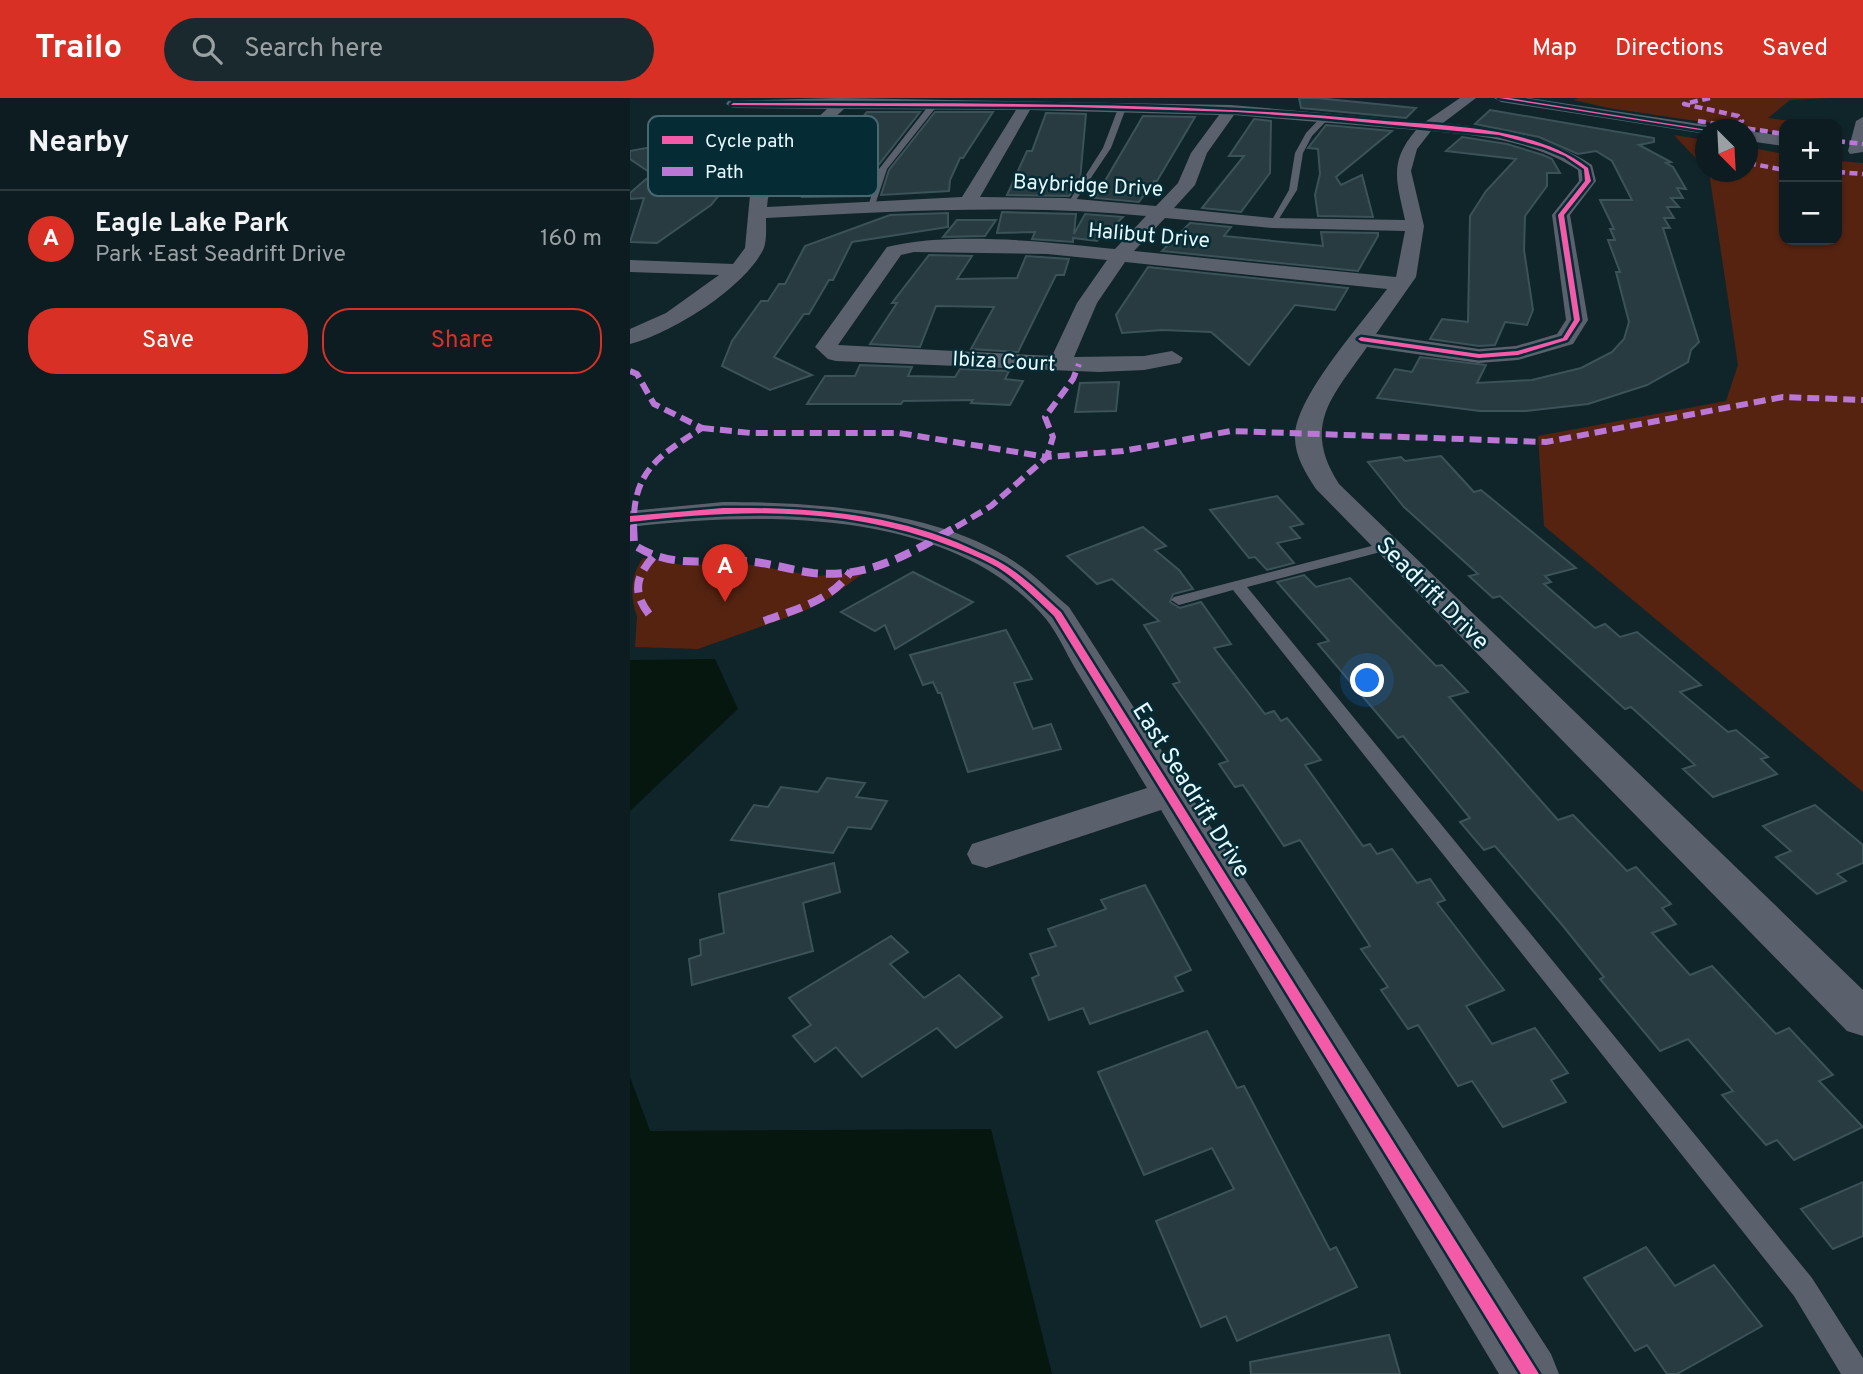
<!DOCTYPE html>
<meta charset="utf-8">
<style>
:root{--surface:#0c1c20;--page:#1a292d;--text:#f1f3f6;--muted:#9aa1a5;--line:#2c3a3e;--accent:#d93025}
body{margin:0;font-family:Overpass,sans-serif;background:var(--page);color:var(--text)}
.controls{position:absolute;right:21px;top:21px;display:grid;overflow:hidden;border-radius:14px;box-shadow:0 2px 5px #0004}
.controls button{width:63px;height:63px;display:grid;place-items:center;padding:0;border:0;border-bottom:2px solid var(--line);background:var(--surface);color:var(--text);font:35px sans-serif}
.compass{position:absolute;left:1065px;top:21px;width:63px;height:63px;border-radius:50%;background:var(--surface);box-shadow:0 2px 5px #0004;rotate:156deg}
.you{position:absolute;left:738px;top:583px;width:24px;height:24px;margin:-18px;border:5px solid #fff;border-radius:50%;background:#1a73e8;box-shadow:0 0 0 10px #1a73e833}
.badge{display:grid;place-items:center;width:46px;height:46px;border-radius:50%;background:var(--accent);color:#fff;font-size:23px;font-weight:700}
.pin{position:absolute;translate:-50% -58px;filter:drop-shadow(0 2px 4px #0008)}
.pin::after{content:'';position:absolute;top:37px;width:24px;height:21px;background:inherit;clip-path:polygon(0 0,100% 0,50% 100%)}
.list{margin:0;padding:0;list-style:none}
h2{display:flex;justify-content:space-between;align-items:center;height:91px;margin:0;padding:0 28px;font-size:30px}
h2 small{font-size:23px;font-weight:400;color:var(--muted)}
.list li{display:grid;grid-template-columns:46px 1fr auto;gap:21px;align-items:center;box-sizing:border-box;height:98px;padding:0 28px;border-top:2px solid var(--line)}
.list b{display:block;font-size:26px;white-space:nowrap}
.list p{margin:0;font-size:23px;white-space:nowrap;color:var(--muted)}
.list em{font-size:23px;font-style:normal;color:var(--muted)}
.actions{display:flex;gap:14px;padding:21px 28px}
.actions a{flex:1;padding:16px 0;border:2px solid var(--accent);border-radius:28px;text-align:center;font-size:24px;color:var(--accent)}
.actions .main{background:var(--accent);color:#fff}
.icon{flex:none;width:38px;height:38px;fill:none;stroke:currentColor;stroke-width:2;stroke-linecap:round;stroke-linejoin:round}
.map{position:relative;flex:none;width:1233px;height:1276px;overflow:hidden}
header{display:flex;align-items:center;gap:42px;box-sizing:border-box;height:98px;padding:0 35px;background:var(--accent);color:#fff}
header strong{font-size:33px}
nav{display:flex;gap:38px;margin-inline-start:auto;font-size:24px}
.search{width:490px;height:63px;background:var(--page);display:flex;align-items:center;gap:18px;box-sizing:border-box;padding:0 24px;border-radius:38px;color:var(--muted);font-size:26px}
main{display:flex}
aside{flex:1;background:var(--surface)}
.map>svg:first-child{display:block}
.green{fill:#562311}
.water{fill:#061710}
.building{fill:#273b40;stroke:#3c5259;stroke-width:2}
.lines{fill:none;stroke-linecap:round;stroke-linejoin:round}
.service{fill:#5a616d;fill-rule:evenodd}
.minor{fill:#5a616d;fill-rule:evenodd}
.quiet-far2{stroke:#ba77d6;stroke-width:4.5;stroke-dasharray:8 4.5;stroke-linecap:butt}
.quiet-far1{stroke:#ba77d6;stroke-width:6;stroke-dasharray:12 6;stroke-linecap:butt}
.quiet{stroke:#ba77d6;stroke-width:8;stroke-dasharray:16 8;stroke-linecap:butt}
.cycleway-casing{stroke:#052b35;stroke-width:5}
.cycleway{fill:#f35aa7;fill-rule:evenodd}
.labels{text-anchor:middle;stroke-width:5;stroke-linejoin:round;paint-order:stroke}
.far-street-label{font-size:21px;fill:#e4f8fe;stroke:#052b35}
.street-label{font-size:24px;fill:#e4f8fe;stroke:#052b35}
.key{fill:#052b35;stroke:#486871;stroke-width:2}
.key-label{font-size:19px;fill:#e4f8fe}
</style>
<header>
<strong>Trailo</strong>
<div class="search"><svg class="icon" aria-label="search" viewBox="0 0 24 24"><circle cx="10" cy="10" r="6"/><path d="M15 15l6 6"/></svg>Search here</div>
<nav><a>Map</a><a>Directions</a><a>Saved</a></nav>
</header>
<main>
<aside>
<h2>Nearby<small></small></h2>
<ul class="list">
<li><span class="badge">A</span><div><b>Eagle Lake Park</b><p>Park · East Seadrift Drive</p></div><em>160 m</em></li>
</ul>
<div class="actions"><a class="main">Save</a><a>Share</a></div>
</aside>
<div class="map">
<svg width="1233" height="1276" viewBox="0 0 1233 1276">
<rect width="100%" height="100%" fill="#10252a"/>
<g class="green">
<polygon points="948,0 1200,0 1160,2 1138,20 1185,26 1154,26 1154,36 979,10 943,2"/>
<polygon points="1044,37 1075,42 1075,70"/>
<polygon points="1118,49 1154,56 1154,142 1207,142 1207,63 1233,65 1233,694 914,428 908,338 1096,303 1108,267 1079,74 1118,74"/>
<path d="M13,460l40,7 62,-1 71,12 49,-4 -34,25 -29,15 -104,37 -63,-2 2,-31c-7,-19 -7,-40 6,-58z"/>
</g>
<g class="water">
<polygon points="85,561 108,611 0,713 0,562"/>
<polygon points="0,979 20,1033 361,1031 422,1276 0,1276"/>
</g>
<g class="building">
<polygon points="669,0 687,0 786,10 776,20 671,10"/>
<polygon points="860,12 1024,40 1024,44 1009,47 1041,64 1036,65 1043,69 1056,91 1047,90 1053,100 1041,100 1049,109 1037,109 1044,120 1034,120 1040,130 1033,130 1069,244 1061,252 1058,264 1017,287 958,306 896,313 850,313 747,300 765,271 782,274 790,259 856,267 847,285 902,282 951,270 982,254 994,241 999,224 986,174 990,174 978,142 985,142 980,131 984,131 970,102 1002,102 982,63 966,53 948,56 909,39 845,26"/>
<polygon points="237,14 290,14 247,69 239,98 172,99 183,69 187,69 204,53"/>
<polygon points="305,14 363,14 333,60 330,60 320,82 319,93 251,97 259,72"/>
<polygon points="416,15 456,16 450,82 439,98 377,97 397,53 402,53"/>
<polygon points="513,18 565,19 527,83 524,83 509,104 465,100"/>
<polygon points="624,21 641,23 640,75 611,114 572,110 614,58 599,58"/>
<polygon points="148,26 117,64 23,65 23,77 31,79 104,79 81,107 27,145 0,144 14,100 0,101 0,95 22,76 0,61 0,53"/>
<polygon points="696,27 762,33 706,79 711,87 732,77 743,119 688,118 685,97 690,76 688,51 678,50"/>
<polygon points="832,39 877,46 913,57 922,61 930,75 917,75 917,88 895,118 894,152 903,212 897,227 875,224 865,247 849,248 800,241 812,221 838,224 840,118 856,93 886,61 816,53"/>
<polygon points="372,114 446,116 444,136 455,116 493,119 467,143 443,140 443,144 402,141 405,134 367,135"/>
<polygon points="318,115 318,129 222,144 203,182 199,182 179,216 174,216 144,259 182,277 140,292 92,268 102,243 131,203 138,203 149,186 155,186 175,148 260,117"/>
<polygon points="327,122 366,122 355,138 313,139"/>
<polygon points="560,125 601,129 594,138 693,148 691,134 748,135 748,138 728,173 532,153"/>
<polygon points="299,157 342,158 327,181 387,180 396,158 439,161 434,177 426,177 388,254 341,251 364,209 306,208 290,249 240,246 267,205 262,205"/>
<polygon points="518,169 718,190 705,212 665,207 619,267 581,234 532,232 492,235 486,217"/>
<polygon points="230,267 282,269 278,278 325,279 330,271 379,273 375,281 393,283 380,307 341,305 343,302 273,303 271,306 177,306 195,278 225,278"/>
<polygon points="489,284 486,313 445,314 450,285"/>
<polygon points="811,358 844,394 851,392 946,470 915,478 921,484 914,486 965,530 975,526 990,539 1007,534 1071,587 1050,594 1098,634 1106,632 1138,659 1131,661 1147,676 1083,699 1053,671 1065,667 1001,609 995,611 870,498 863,500 839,478 848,476 774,409 738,364 771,359 775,363"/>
<polygon points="647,398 673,426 660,429 670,440 647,445 664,465 637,472 625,459 619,460 580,412"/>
<polygon points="513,429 536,448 525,452 549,472 563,491 543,496 540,504 550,510 571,504 601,546 584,550 635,616 644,613 651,623 657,620 691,662 675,667 733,748 740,746 747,756 762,751 787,785 800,781 815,802 807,805 874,892 836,908 862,946 905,930 938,975 921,982 936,1004 873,1029 842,983 828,988 788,927 778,931 751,892 758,889 731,851 740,848 670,742 654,748 613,687 605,689 589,666 598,663 543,586 550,584 514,527 529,523 482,481 467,486 437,458"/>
<polygon points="283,474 343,504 265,551 255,527 245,533 211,514"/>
<polygon points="674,477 686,489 720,480 806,568 812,567 838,594 819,599 928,722 943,717 997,773 1006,769 1041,806 1032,810 1046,826 1022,835 1060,877 1082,868 1146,936 1159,930 1203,977 1189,983 1233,1029 1164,1062 1147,1042 1136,1047 1092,997 1103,993 1058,941 1030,953 970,881 974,879 933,828 865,748 854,752 830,724 840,720 773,638 768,640 688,546 699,543 647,484"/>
<polygon points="376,532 402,581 384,585 403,631 421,626 431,651 338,674 311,595 308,595 303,584 293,587 280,557"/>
<polygon points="197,680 235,685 226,699 257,703 241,731 218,729 203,755 101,742 124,707 138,709 151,689 188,694"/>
<polygon points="1185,707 1233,747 1233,765 1207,776 1216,783 1187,796 1146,759 1161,753 1133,728"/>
<polygon points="204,765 210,794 173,805 183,853 62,887 59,861 71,857 70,842 94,835 89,796"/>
<polygon points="515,787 561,872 545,879 553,893 460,926 453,910 419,922 402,880 409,877 400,856 426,848 418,831 476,811 471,802"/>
<polygon points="261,838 278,854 260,866 294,900 329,877 372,919 326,950 307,930 232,979 206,949 185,964 163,938 181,927 159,900"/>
<polygon points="577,933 607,990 614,988 700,1152 706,1149 727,1189 607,1243 596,1218 571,1229 526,1123 604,1091 582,1050 514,1077 468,974"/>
<polygon points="1233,1084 1233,1138 1203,1151 1171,1111"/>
<polygon points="1016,1149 1045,1188 1084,1167 1132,1228 1047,1276 1037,1276 1017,1247 1005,1253 954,1180"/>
<polygon points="759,1237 770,1276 621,1276 620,1264"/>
</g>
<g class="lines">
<g class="service">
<polygon points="300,6 307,8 257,71 245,107 238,109 249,71"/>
<polygon points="489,8 496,10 481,50 442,108 436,108 473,50"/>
<polygon points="694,16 701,18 682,38 673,55 667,92 645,127 639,127 659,92 665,55 676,35"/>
<polygon points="757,444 764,448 762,451 617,489 1182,1180 1233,1260 1233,1276 1211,1276 1164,1198 603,492 549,507 541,502 544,499"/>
</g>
<g class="minor">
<path d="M209,0l392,7 194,17 35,-24h16l-33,25c53,5 103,12 149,42l4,16 -26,34 18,105 -15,24 -55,16 -39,3 -112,-16c-34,49 -66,78 -28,137l524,506v46l-16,-5 -531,-542c-11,-17 -22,-34 -21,-55 3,-40 67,-111 92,-145l-262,-27 -28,41 -23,54 70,-1 28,-5 11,7 -3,5 -36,7 -45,2 -263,-11 -8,-2 -13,-12 72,-100c64,-16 162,-5 228,2l31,-33c-127,-12 -252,-5 -380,2 0,10 1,24 -3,32 -20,39 -91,83 -133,94v-15l36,-16 53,-38 -89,-3v-12l103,4 12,-16 5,-53 11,-21h-100l-6,-1v-8l113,-1 59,-55 -94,-1 -7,-4 2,-3zM214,11l172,1 -54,87 -195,10c2,-41 49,-71 77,-98zM400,12l189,5 -28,38 -13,30 -22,23 -91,-8 -85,-1zM604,17l182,15c-28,33 -19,51 -11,90l-133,-2 -98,-10 21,-23 12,-32zM801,33c53,5 102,10 147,39l1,11 -27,34 14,105 -9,14 -41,12 -37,3 -103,-15 40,-57 8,-51 -13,-55 6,-22zM535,120l107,10 133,3 -9,46 -262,-26zM284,154l133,2 60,6 -30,43 -25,53 -214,-11 63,-90z"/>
<polygon points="864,0 899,0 1076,27 1083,32 1076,32 1076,36 871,4"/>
<polygon points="1233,19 1233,54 1220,56 1218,53 1226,23"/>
<polygon points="1118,33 1154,38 1154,48 1118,43"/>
<path d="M93,404c91,0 214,8 292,60 20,13 36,30 54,45l482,747 8,20h-60l-338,-564 -175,58 -14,-4 -5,-10 5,-10 175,-56c-24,-39 -47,-79 -71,-118 -10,-17 -18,-36 -30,-51 -95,-112 -284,-107 -416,-92v-16z"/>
</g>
<g class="quiet-far2">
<polyline points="1080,0 1054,6 1108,18 1112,23 1102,29"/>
<polyline points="1068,23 1154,36"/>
<polyline points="1207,43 1233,46"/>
<polyline points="1118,65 1154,72"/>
<polyline points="1207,74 1233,76"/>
</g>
<g class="quiet-far1">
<path d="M0,273l7,3 17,30 48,24c-42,27 -70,43 -68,99"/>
<polyline points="72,330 121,335 269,335 417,359 423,339 415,319 443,281 449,266"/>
<polyline points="326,429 361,408 417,359 493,353 601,333 916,344 1153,299 1233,302"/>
</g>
<g class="quiet">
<path d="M3,427l1,20c38,24 68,14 110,16 23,1 46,9 69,12 56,6 101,-21 146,-48"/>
<path d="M19,516c-17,-22 -13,-37 4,-57"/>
<path d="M134,523c30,-11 69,-21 87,-50"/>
</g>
<g class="cycleway-casing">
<g id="cycleway">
<polygon points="869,0 879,0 1078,32 1076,32 1076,33"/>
<path d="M103,5c214,1 428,-3 641,17 67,6 160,5 214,48l3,13 -27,34 16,105 -13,20 -49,15 -39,3 -118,-17 -3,-2 3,-2 118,17 38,-3 46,-13 11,-18 -16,-105 27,-34 -1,-12 -19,-13 -22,-9 -44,-12 -179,-17 -83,-6 -168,-5 -338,-2z"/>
<path d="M93,410c83,-1 170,5 247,40 13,6 26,11 38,19 20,13 36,30 53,45l478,762h-18l-467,-758c-18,-17 -36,-36 -57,-49 -21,-12 -46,-21 -69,-29 -97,-32 -198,-28 -298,-16v-6z"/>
</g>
</g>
<use href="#cycleway" class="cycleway"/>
</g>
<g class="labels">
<g class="far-street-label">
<text transform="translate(458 87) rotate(3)" y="7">Baybridge Drive</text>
<text transform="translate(519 137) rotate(5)" y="7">Halibut Drive</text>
<text transform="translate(374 263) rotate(3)" y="7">Ibiza Court</text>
</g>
<g class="street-label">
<text transform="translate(803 495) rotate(45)" y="8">Seadrift Drive</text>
<text transform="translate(562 692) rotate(58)" y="8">East Seadrift Drive</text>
</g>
</g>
<rect x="18" y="18" width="230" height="80" rx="10" class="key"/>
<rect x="32" y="38" width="31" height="8" fill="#f35aa7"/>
<rect x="32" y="69" width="31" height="9" fill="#ba77d6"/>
<g class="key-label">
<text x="75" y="49">Cycle path</text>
<text x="75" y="80">Path</text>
</g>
</svg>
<div class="controls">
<button>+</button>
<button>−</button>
</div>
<svg class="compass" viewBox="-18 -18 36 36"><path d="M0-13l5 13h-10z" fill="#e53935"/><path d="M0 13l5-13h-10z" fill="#9aa1a5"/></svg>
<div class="you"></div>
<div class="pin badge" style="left:95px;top:504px">A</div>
</div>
</main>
